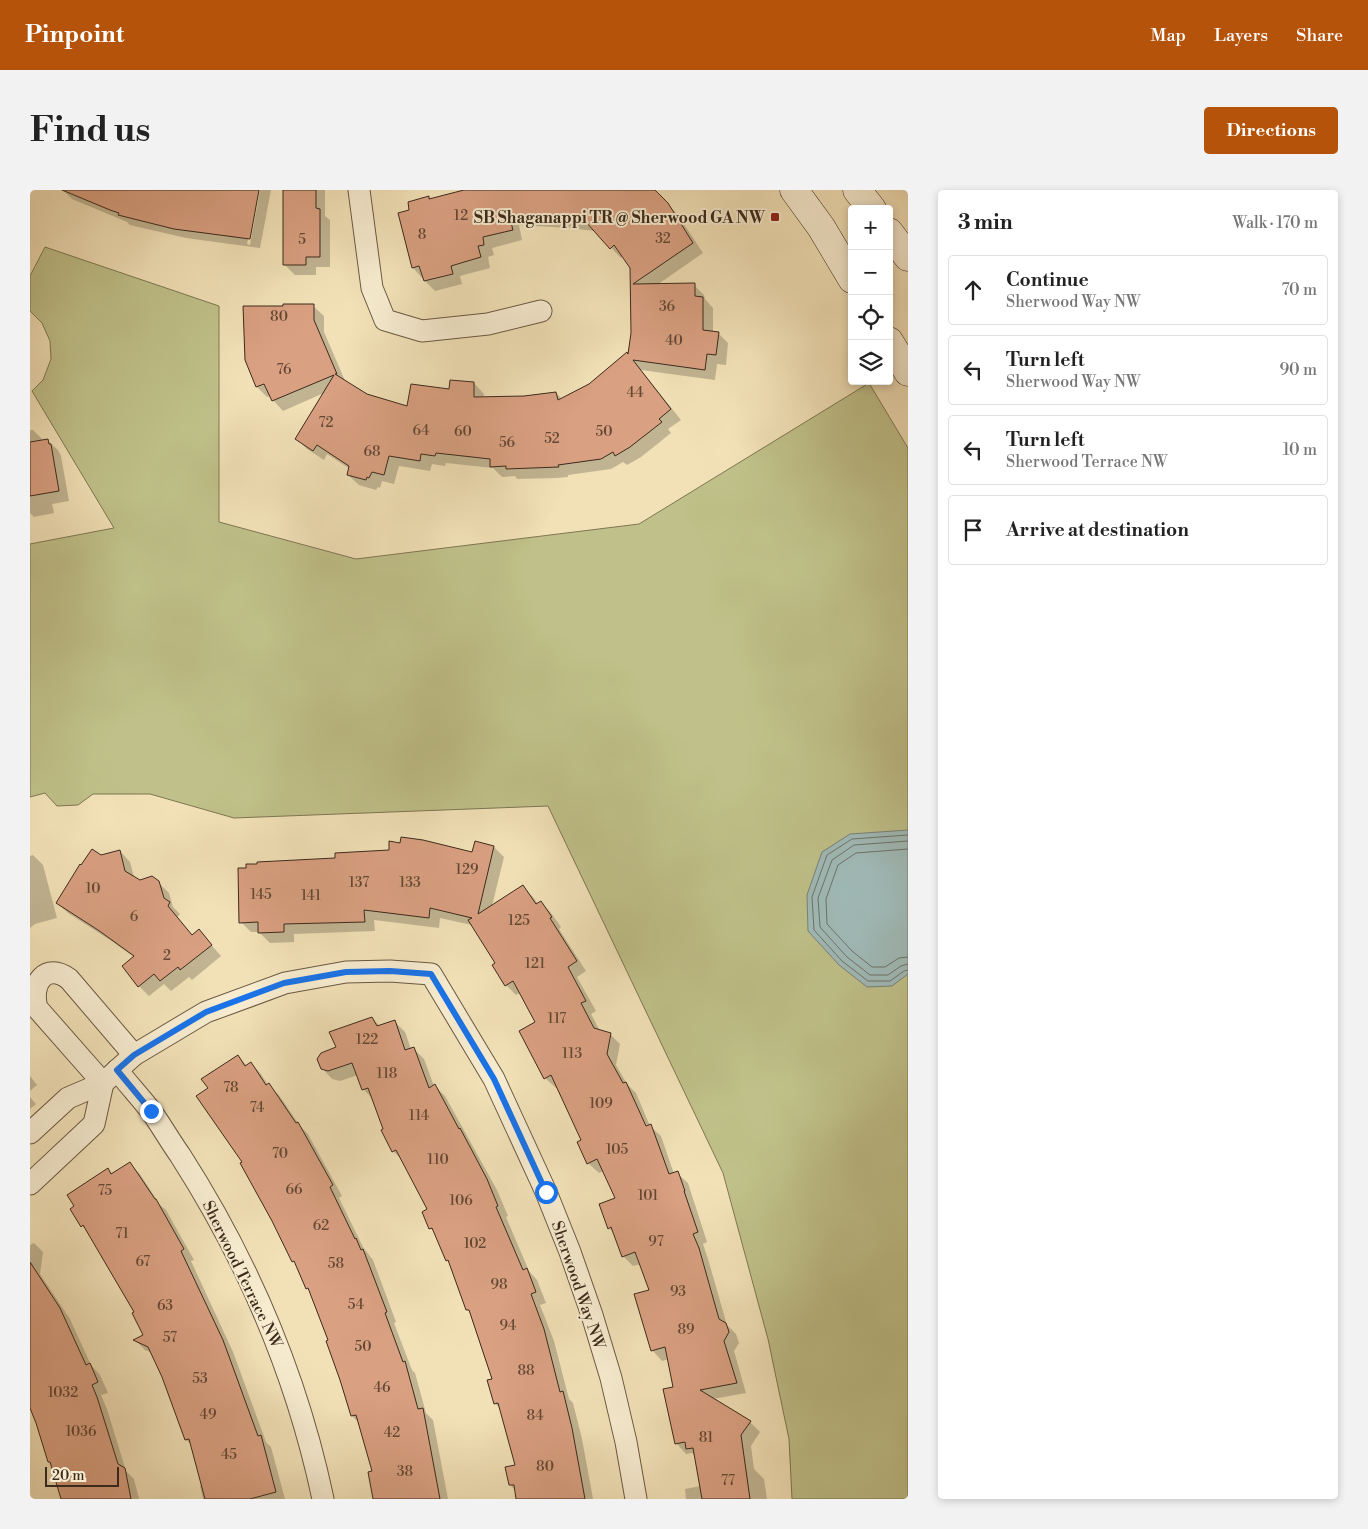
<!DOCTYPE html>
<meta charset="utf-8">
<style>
:root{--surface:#fff;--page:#f2f2f2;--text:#222;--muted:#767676;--line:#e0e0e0;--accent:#b45309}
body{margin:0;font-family:"Libre Bodoni",serif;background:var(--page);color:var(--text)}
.controls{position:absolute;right:15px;top:15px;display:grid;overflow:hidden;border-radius:5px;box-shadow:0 2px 8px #0003}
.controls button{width:45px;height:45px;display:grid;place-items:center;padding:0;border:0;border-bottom:1px solid var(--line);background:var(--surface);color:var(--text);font:25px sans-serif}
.scale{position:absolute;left:15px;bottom:12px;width:74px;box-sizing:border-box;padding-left:5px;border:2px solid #3c2a1c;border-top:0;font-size:14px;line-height:18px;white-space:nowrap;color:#3c2a1c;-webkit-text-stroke:4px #f7ecd0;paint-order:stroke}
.stop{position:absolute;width:15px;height:15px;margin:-11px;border:4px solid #1a73e8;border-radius:50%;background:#fff}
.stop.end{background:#1a73e8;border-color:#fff;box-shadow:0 1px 5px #0008}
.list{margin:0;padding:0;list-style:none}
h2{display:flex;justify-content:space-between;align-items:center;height:65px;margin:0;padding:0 20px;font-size:21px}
h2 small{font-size:16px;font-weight:400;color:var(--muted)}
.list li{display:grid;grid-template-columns:32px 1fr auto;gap:15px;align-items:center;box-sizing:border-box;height:70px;margin:0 10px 10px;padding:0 10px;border:1px solid var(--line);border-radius:5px}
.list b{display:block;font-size:19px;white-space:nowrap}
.list p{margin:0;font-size:16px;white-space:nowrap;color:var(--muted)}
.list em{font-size:16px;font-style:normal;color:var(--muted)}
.icon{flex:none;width:28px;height:28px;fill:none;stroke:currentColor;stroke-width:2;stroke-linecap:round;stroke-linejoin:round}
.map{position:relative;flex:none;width:878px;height:1309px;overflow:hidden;border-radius:5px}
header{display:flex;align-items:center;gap:30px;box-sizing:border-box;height:70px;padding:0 25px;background:var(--accent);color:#fff}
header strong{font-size:24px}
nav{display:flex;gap:28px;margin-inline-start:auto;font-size:18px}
.intro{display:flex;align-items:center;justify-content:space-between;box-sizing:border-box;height:120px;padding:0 30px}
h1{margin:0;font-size:35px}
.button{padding:12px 22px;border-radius:5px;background:var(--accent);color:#fff;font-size:18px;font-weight:700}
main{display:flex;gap:30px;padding:0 30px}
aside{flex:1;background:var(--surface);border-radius:5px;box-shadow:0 2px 8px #0003}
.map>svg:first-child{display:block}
.green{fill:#c0c18a;stroke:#7e7653}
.water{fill:#a0bbb9;stroke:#78817a}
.shadow{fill:#0003}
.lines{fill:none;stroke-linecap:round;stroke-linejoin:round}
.shore{stroke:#6e726a;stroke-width:1}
.building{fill:#d9a081;stroke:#3c2a1c}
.street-casing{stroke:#6a5843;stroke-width:23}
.secondary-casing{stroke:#3c2a1c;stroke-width:29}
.street{stroke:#f7ecd0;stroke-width:21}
.secondary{stroke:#f7ecd0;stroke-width:28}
.route{stroke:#1a73e8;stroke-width:6}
.poi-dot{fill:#8f2418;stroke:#f7ecd0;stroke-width:2}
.labels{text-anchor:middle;stroke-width:4;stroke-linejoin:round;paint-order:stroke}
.number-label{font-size:14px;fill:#634835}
.poi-label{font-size:16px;font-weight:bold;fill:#3c2a1c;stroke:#f7ecd0;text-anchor:end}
.street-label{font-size:16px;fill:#3c2a1c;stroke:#f7ecd0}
</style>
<header>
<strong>Pinpoint</strong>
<nav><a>Map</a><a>Layers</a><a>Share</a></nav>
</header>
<div class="intro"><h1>Find us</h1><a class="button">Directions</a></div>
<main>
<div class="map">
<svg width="878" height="1309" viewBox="0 0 878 1309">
<rect width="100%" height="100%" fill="#f2e1b7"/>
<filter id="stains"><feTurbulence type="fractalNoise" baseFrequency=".004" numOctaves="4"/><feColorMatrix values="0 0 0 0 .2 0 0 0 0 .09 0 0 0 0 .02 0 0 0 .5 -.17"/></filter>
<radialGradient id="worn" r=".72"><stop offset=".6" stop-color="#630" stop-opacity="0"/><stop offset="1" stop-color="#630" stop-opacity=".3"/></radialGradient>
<polygon class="green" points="15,57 189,116 189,332 326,369 609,334 839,193 878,258 878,1309 762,1309 759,1249 738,1149 693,983 518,616 204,628 120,604 63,604 48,615 27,616 15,603 0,607 0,354 84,338 2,201 13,190 21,169 20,151 12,133 0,121 0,86"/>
<polygon class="water" points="878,640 878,784 862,796 837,797 809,775 778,741 777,705 792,662 820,644"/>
<g class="shadow">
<polygon points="33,0 228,0 217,54 220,55 230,0 241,0 230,58 156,48 100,35 97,32 42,9"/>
<polygon points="254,0 295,0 295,26 300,30 300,77 286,77 286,85 265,85 254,74"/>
<polygon points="439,0 624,0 648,25 673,63 627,95 664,95 674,105 675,109 683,118 683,142 688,143 698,153 696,175 687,174 685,190 611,180 651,230 638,239 641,243 611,267 597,275 593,272 581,279 538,285 538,287 527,288 487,289 485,286 472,287 463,278 416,273 415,276 402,274 400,281 369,276 364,294 352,291 350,298 348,297 346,300 329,295 318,285 320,279 297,264 294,270 277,259 267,249 294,203 253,221 243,210 241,206 237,207 227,197 216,170 283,116 294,126 294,142 316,193 336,205 378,218 420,201 444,193 454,204 454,208 494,207 526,203 532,209 560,195 599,167 602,143 601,77 593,66 591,68 565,41 538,38 489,35 492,50 462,58 464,65 458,67 460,78 430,86 432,94 405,101 395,91 383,78 381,21 398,7 401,10"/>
<polygon points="0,240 3,240 14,251 17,250 28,260 31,266 39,311 22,314 24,323 4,327 0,323"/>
<polygon points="446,653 464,657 474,667 462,716 493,697 503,707 508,714 511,712 521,723 531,737 529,739 556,781 547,787 566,821 561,824 570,841 580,844 590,854 586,875 597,894 606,903 620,936 631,946 644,984 647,983 658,993 677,1052 673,1054 678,1069 697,1135 706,1144 709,1153 704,1161 716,1203 683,1209 720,1232 730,1242 721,1256 724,1279 734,1289 737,1309 656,1309 655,1299 671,1296 665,1266 662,1263 656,1264 646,1253 645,1198 639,1169 632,1171 622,1160 621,1101 611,1074 603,1076 593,1066 585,1044 579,1038 586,1009 574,981 569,983 558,973 552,950 528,897 526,898 515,888 506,832 490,803 486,805 476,795 467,774 442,735 410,728 409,738 344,730 345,741 264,744 264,752 240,753 229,742 221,742 211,732 443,663"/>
<polygon points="90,661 100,672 104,687 110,691 128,692 139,703 143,717 150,724 147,727 163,746 169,741 191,766 162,790 159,787 141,801 134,794 119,806 109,796 104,767 80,750 38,723 27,713 71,667"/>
<polygon points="3,665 13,675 27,728 5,734 0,738 0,666"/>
<polygon points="342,828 350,836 365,832 375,842 381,859 383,858 394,869 404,896 405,896 415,906 467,1000 478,1026 476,1027 499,1081 507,1090 516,1113 510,1115 524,1151 539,1209 543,1213 552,1249 563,1309 488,1309 486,1301 480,1295 487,1276 471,1220 465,1213 464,1190 441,1123 438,1120 422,1075 417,1070 405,1042 400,1038 398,1020 372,970 363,961 344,910 333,899 328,885 310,891 302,889 292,878 307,857"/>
<polygon points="208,866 217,876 221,873 231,884 238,895 249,905 270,936 278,944 312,1006 309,1008 333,1057 343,1070 366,1132 364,1133 382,1180 385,1183 396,1223 403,1230 418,1309 345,1309 343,1282 329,1233 322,1226 299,1151 280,1101 278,1098 267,1075 263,1071 179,899"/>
<polygon points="0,886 7,895 0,901"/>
<polygon points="0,907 6,914 0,919"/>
<polygon points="100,974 110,984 130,1015 136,1020 164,1070 161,1071 203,1162 236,1252 241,1257 255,1309 173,1309 170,1296 173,1295 162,1255 156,1250 133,1186 122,1163 115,1160 105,1150 114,1146 106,1122 59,1042 52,1036 42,1019 78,979 83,985"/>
<polygon points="4,1053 13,1062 10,1084 40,1129 61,1175 70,1185 78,1203 71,1205 77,1219 96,1281 104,1289 109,1309 32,1309 7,1232 0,1215 0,1055"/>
</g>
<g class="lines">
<g class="shore">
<polyline points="878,645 822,649 797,665 782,707 784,740 812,771 838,791 860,791 874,781 878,780"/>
<polyline points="878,651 824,655 802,670 788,708 790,737 817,767 840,785 858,785 871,776 878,774"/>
<polyline points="878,659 826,663 808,675 796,709 797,734 822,761 842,777 855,777 869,768 878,767"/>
</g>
</g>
<g class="building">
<polygon points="32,0 229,0 220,49 144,39 88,25 89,23 80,20"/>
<polygon points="253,0 286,0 286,18 290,19 290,67 276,67 276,75 253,75"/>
<polygon points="434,0 625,0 638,13 663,53 603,94 665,93 665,106 673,107 673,140 689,142 686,165 677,164 675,180 603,170 641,219 629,229 632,232 600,257 585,266 583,262 571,269 528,275 529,277 476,279 476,276 460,277 460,269 406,263 405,266 391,264 390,271 359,266 354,285 342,282 339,288 337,287 336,290 317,285 319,276 287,255 283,261 265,249 304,185 242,211 234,194 226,197 215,170 213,116 253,116 253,114 284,114 284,130 307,184 305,184 337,204 377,216 381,194 419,199 420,190 444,192 444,207 494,206 526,202 528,210 559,194 597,162 598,164 601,143 600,78 584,55 580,59 555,31 479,25 483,40 453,47 454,55 448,56 451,67 421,76 423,84 394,91 389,76 382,78 368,23 379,20 378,12 399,6 399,9"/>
<polygon points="18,249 19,254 21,254 29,301 0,306 0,252"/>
<polygon points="371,647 393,650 442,662 445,651 464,656 448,724 493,695 506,714 511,711 522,727 520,728 547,771 538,777 556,811 551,813 564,838 581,843 577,864 593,893 596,892 616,936 621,934 639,984 648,981 655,1001 654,1001 668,1042 663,1044 669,1058 689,1129 696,1133 699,1142 694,1151 707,1193 670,1200 721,1231 711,1245 720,1309 672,1309 663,1258 656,1259 655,1252 645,1254 633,1199 643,1197 635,1157 621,1161 604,1104 619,1100 605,1062 592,1067 581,1037 578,1039 569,1014 585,1008 567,969 557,974 547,952 551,950 521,885 514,889 489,841 505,832 483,791 475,796 462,775 465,773 438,730 442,728 400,718 399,728 334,720 335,732 254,734 254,742 228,743 228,732 209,733 208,678 216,678 216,674 227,674 227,672 305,668 305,663 359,660 359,651 370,653"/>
<polygon points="62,659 71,665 90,660 95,681 110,690 122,686 129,691 134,708 140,712 138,716 162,745 169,739 182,755 150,780 148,777 130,791 124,784 108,797 92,776 104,766 68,740 26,713 50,674 51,675"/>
<polygon points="342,827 347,836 365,830 375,860 384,857 399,898 405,894 429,939 430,938 457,989 468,1016 466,1017 493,1080 497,1078 506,1102 501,1104 514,1139 530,1202 533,1201 542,1238 555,1309 486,1309 484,1295 479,1295 475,1277 485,1275 468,1213 464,1214 457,1190 462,1189 439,1120 436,1120 418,1070 416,1071 402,1038 399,1039 392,1022 397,1019 366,960 362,962 351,940 353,939 338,898 332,900 322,873 298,881 291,879 287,869 291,863 306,857 299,842"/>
<polygon points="208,865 215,876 221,872 236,895 239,893 266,933 268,932 303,995 300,997 325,1049 326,1048 331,1060 333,1059 357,1122 355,1123 373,1172 375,1171 388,1219 393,1218 410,1309 343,1309 338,1282 342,1281 326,1225 321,1226 310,1190 296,1151 298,1150 278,1098 276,1099 264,1071 262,1072 242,1031 210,973 212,972 166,906 178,898 171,889"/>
<polygon points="100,972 125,1009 126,1009 154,1059 151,1061 193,1150 228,1246 231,1245 246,1302 220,1309 175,1309 159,1249 155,1250 132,1187 118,1157 103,1150 113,1145 102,1123 104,1122 53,1035 51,1037 40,1019 44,1016 37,1005 78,978 81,984"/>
<polygon points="0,1072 30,1118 56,1175 60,1173 68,1192 62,1195 67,1207 88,1274 95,1278 101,1309 31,1309 20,1272 18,1272 6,1233 0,1218"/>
</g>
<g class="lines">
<g class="street-casing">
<g id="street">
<polyline points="329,0 342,98 355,130 392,141 458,134 511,121"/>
<path d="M87,880c11,14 23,27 34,41 10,14 19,30 29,44 68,106 117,221 143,344"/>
<path d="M73,893l-66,-75c-7,-25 9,-46 32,-29l65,76"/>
<polyline points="0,943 38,908 73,893 104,865 176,822 255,793 316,782 360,781 401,784 464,889 516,1002 540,1062 562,1125 581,1188 596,1252 606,1309"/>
<polyline points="0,994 64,934 73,893"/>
</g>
</g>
<g class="secondary-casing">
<g id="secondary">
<polyline points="764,0 791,37 822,89"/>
<polyline points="827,0 842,19"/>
<polyline points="859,42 878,67"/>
<polyline points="859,151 878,182"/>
</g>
</g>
<use href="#street" class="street"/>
<use href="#secondary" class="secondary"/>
</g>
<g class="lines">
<polyline class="route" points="121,921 87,880 104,865 176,822 254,793 316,782 360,781 401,784 464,889 516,1002"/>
</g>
<rect class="poi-dot" x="740" y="22" width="10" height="10" rx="2.5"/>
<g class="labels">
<g class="number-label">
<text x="431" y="30">12</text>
<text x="392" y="49">8</text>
<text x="633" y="53">32</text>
<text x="272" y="54">5</text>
<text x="637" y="121">36</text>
<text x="249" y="131">80</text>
<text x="644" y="155">40</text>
<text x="254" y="184">76</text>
<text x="605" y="207">44</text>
<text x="296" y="237">72</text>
<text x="391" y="245">64</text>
<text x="433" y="246">60</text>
<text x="574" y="246">50</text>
<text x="522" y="253">52</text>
<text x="477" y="257">56</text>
<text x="342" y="266">68</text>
<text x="437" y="684">129</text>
<text x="329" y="697">137</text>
<text x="380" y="697">133</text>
<text x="63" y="703">10</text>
<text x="231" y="709">145</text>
<text x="281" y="710">141</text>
<text x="104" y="731">6</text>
<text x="489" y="735">125</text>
<text x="137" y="770">2</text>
<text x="505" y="778">121</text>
<text x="527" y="833">117</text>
<text x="337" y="854">122</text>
<text x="542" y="868">113</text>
<text x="357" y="888">118</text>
<text x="201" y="902">78</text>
<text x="571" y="918">109</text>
<text x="227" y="922">74</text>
<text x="389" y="930">114</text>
<text x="587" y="964">105</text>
<text x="250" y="968">70</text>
<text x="408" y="974">110</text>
<text x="264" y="1004">66</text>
<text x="75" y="1005">75</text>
<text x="618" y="1010">101</text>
<text x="431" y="1015">106</text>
<text x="291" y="1040">62</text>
<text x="92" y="1048">71</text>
<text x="626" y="1056">97</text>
<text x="445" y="1058">102</text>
<text x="113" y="1076">67</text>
<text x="306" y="1078">58</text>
<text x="469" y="1099">98</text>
<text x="648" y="1106">93</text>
<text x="326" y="1119">54</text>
<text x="135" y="1120">63</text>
<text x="478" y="1140">94</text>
<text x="656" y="1144">89</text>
<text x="140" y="1152">57</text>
<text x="333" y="1161">50</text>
<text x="496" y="1185">88</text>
<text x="170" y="1193">53</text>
<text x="352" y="1202">46</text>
<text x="33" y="1207">1032</text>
<text x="178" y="1229">49</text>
<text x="505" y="1230">84</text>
<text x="51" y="1246">1036</text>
<text x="362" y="1247">42</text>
<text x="676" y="1252">81</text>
<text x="199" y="1269">45</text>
<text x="515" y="1281">80</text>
<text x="375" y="1286">38</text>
<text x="698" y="1295">77</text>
</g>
<g class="poi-label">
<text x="735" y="33">SB Shaganappi TR @ Sherwood GA NW</text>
</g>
<g class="street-label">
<text transform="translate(213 1084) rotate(64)" y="6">Sherwood Terrace NW</text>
<text transform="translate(549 1095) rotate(71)" y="6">Sherwood Way NW</text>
</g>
</g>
<rect width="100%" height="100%" filter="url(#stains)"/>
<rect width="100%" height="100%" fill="url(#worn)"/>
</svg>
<div class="controls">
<button>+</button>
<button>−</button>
<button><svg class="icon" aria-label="locate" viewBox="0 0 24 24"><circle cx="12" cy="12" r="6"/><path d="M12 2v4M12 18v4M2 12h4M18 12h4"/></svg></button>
<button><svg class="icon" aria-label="layers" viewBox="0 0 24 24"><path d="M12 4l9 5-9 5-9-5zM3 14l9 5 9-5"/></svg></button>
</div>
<div class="scale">20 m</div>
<div class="stop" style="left:516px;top:1002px"></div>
<div class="stop end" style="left:121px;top:921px"></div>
</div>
<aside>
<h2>3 min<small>Walk · 170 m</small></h2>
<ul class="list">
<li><svg class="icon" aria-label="ahead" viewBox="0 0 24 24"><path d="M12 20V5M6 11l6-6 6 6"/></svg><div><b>Continue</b><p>Sherwood Way NW</p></div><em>70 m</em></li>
<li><svg class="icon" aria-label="left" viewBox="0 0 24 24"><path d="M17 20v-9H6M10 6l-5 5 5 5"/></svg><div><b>Turn left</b><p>Sherwood Way NW</p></div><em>90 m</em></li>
<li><svg class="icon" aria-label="left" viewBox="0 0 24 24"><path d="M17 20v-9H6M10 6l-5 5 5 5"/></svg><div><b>Turn left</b><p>Sherwood Terrace NW</p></div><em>10 m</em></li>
<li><svg class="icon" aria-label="arrive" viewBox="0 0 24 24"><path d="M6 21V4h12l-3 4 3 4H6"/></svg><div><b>Arrive at destination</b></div></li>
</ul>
</aside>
</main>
